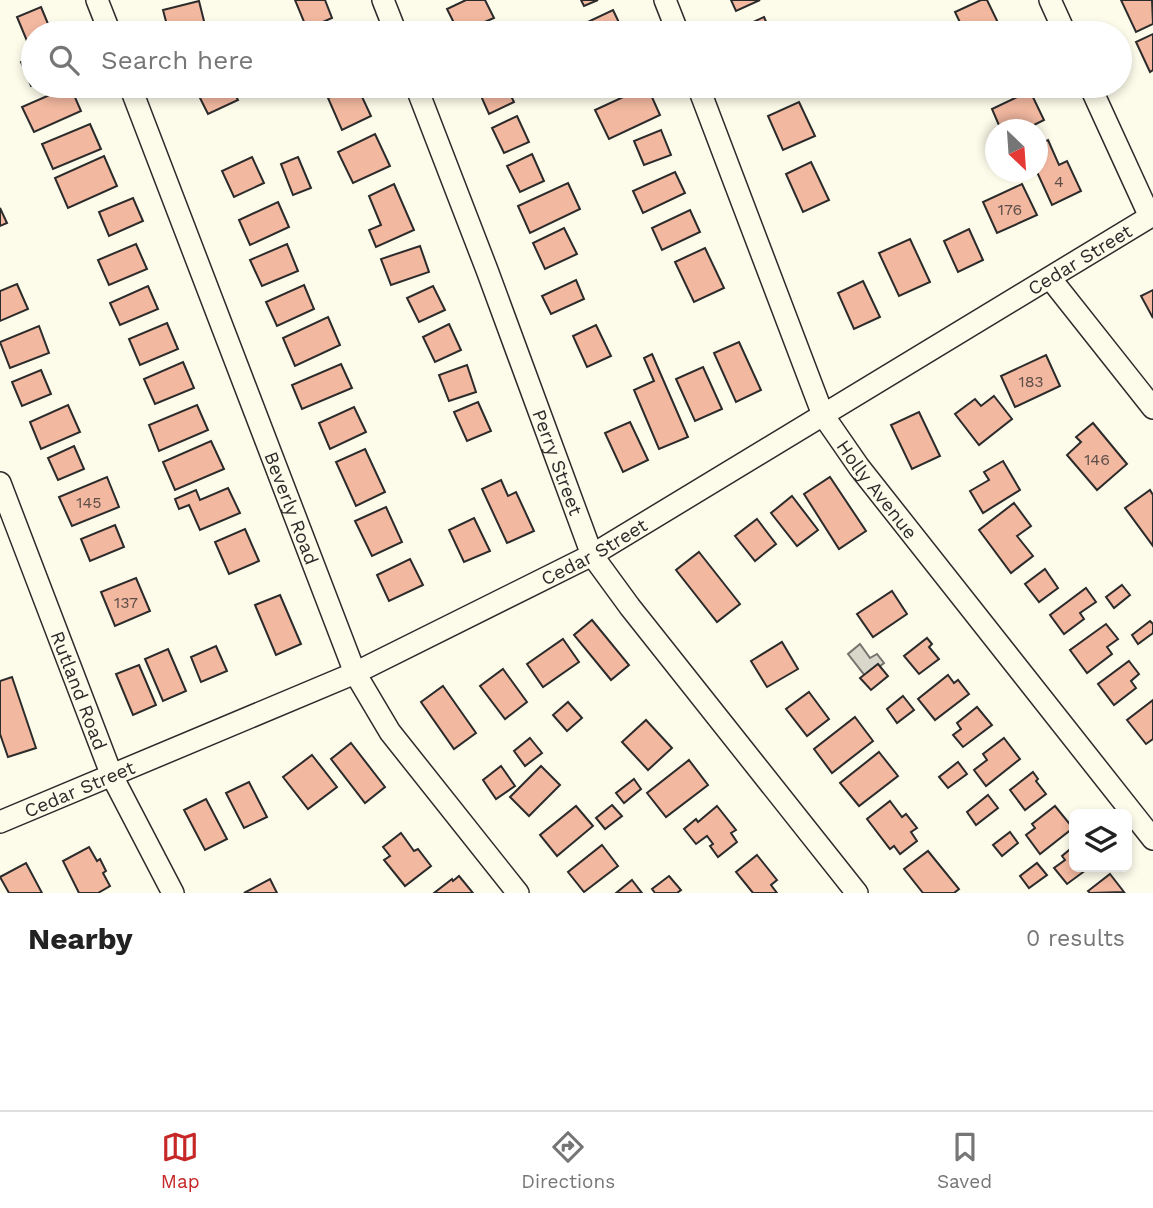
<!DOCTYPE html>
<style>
:root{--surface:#fff;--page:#f6f6f6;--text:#222;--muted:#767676;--line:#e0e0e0;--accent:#c62828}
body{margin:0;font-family:"Work Sans",sans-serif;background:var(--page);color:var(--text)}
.controls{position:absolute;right:21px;bottom:21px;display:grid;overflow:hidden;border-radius:10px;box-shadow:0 4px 10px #0003}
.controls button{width:63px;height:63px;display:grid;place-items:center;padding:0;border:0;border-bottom:2px solid var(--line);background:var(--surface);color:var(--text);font:35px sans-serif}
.compass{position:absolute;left:985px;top:119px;width:63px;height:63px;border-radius:50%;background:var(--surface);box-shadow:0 4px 10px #0003;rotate:155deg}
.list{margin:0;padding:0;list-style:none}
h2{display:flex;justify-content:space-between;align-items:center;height:91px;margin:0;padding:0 28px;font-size:30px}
h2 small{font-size:23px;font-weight:400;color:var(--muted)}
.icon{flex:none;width:38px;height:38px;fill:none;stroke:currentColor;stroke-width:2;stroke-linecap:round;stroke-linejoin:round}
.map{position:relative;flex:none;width:1153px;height:893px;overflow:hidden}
.search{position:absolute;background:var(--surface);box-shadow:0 4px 10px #0003;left:21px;right:21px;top:21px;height:77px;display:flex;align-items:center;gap:18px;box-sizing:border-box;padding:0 24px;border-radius:38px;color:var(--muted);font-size:26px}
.sheet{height:217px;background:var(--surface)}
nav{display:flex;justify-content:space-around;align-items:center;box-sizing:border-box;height:98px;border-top:2px solid var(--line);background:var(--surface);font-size:19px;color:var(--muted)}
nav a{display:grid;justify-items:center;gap:4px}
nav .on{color:var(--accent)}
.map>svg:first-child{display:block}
.water{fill:#d8d7c9;stroke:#74746e;stroke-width:2}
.building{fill:#f2b8a0;stroke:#2b2b2b;stroke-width:2}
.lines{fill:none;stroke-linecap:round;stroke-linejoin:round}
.minor-casing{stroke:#2b2b2b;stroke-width:24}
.minor{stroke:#fdfbea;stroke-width:21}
.labels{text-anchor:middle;stroke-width:5;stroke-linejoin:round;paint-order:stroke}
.number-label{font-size:16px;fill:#5d4e48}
.street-label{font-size:19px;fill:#2b2b2b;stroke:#fdfbea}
</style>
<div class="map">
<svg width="1153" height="893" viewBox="0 0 1153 893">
<rect width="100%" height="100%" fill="#fdfbea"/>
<polygon class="water" points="860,644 870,658 877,654 884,663 866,677 848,654"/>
<g class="building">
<polygon points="295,0 325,0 332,18 307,29"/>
<polygon points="466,0 485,0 494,18 459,33 447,9"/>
<polygon points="581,0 598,0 584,6"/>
<polygon points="731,0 760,0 736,11"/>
<polygon points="981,0 987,0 1003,33 965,33 955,12"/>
<polygon points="1121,0 1152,0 1153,24 1136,32"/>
<polygon points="199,1 207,33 169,33 163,10"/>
<polygon points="41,7 51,31 46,33 33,33 33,39 27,41 17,17"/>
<polygon points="613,10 624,33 579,33 577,27"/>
<polygon points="764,17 771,33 742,33 740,28"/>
<polygon points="1153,34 1153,70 1150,72 1136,42"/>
<polygon points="33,57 33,85 31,86 21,62"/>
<polygon points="70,86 81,111 34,132 22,107"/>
<polygon points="194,86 231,86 238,100 208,114"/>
<polygon points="354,86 357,86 371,116 342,130 328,98"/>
<polygon points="479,86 506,86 514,102 489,114 477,87"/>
<polygon points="647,86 660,115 609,139 595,110"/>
<polygon points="988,86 1016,86 993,96"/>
<polygon points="1030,91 1044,120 1024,130 1001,130 992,109"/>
<polygon points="799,102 815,136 783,150 768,116"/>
<polygon points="517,116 529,142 504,153 492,128"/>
<polygon points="90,124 101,149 53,169 42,144"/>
<polygon points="661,130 671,155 644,165 634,141"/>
<polygon points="375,134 390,166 353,183 338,152"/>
<polygon points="1048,140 1059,165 1067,161 1081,191 1052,205 1037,172 1038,145"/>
<polygon points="532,154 544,181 520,192 507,166"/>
<polygon points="104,156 117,186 68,208 55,178"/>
<polygon points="252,157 264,183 234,197 222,171"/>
<polygon points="298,157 311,188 293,195 281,164"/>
<polygon points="811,162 829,200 803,212 786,174"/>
<polygon points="675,172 685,193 643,213 633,191"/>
<polygon points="568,183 580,209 530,233 518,206"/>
<polygon points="394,184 414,230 376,247 369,230 381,225 369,196"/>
<polygon points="1022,184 1037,215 997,233 983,202"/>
<polygon points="133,198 143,221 109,236 99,212"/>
<polygon points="278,202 289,227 250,245 239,220"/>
<polygon points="0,208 7,223 0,226"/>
<polygon points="690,210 700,232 662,250 652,228"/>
<polygon points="564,228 577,254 545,269 533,243"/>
<polygon points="969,229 983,260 958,272 944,241"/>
<polygon points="910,239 930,282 899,296 879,253"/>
<polygon points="136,244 147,269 109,285 98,260"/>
<polygon points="287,244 298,271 262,286 250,260"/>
<polygon points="420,246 429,272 391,285 381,259"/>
<polygon points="705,248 724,288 694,302 675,262"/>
<polygon points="576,280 584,299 551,314 542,296"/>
<polygon points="863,281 880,317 854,329 838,293"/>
<polygon points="17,284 28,309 0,321 0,291"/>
<polygon points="304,285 314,309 277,326 266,302"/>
<polygon points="148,286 158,309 120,325 110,303"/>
<polygon points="433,286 445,310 419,322 407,298"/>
<polygon points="1153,290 1153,318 1141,296"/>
<polygon points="328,317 340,345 295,366 283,338"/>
<polygon points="167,323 178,349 140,365 129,339"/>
<polygon points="449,324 461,350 435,362 423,337"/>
<polygon points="596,325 611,356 587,367 573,336"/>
<polygon points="39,326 49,353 10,368 0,342"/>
<polygon points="739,342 761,390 736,402 714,353"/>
<polygon points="652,354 688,437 659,449 634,390 654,381 644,358"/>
<polygon points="1046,355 1060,386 1015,407 1001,376"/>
<polygon points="183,362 194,388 155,404 144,379"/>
<polygon points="341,364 352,388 302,409 292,385"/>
<polygon points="467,365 476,392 449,401 439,375"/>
<polygon points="703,367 722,409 695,421 676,379"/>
<polygon points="41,370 51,394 22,406 12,382"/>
<polygon points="994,396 1012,419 979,445 955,414 975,399 981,406"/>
<polygon points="478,402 491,431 467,441 454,412"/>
<polygon points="68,405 80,432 41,449 30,422"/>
<polygon points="197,405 208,430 159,451 149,425"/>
<polygon points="354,407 366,432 330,449 319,423"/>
<polygon points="919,412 940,456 912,469 891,425"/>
<polygon points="630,422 648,460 623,472 605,433"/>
<polygon points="1093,423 1127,464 1097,490 1067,455 1081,442 1076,437"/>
<polygon points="211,441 224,469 175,490 163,462"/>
<polygon points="74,446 84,469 58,480 48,458"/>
<polygon points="365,449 385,492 356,506 336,462"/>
<polygon points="1003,461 1020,490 983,513 970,491 989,480 984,472"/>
<polygon points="107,477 119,507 72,526 59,497"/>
<polygon points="830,477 866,531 839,549 804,494"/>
<polygon points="501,480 508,496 516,492 534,531 507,543 482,489"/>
<polygon points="228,488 240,513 200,530 189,505 179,509 175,499 196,490 200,500"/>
<polygon points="1150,490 1153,495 1153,546 1125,508"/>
<polygon points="792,496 818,530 797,546 771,513"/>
<polygon points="1014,503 1031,526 1017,536 1033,556 1011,573 979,530"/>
<polygon points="386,507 402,542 372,556 355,521"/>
<polygon points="474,518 490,551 464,562 449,530"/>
<polygon points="757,519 776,544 755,561 735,536"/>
<polygon points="115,525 124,547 90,561 81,539"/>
<polygon points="245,529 259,561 229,574 215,542"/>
<polygon points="699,552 740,604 717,622 676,570"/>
<polygon points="410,559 423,585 389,601 377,575"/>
<polygon points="1045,569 1058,588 1039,602 1025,584"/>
<polygon points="136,578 150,611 115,626 101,592"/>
<polygon points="1122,585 1130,595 1114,608 1106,597"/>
<polygon points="1086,588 1096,602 1080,613 1084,619 1064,634 1050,615"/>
<polygon points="892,591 907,614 873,637 857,614"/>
<polygon points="280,595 301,644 276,655 255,605"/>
<polygon points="592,620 629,665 611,680 574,635"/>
<polygon points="1150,621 1153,624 1153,633 1138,644 1132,635"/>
<polygon points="1106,624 1118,639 1107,647 1112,654 1087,673 1070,650"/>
<polygon points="927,638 932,644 929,647 939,659 919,674 904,656"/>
<polygon points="563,639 579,662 543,687 527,664"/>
<polygon points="782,642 798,669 767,687 751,661"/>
<polygon points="216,646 227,671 201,682 191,657"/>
<polygon points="168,649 186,691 163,701 145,659"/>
<polygon points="1129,661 1139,674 1131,681 1136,688 1114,705 1098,684"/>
<polygon points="878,664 888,676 871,690 860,678"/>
<polygon points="139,665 156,705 133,715 116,674"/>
<polygon points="503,669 527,702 505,719 480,686"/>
<polygon points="948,675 954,683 958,680 969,694 935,720 918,699"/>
<polygon points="12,677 36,748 8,757 0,734 0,681"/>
<polygon points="443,686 476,733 454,749 421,702"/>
<polygon points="809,692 829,719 807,736 786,709"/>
<polygon points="903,696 914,710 897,723 887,709"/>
<polygon points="1153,700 1153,739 1146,744 1127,720"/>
<polygon points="568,702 582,718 567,731 553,715"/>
<polygon points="977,707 992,725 963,747 953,735 961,729 957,723"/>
<polygon points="855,717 873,741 832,773 814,749"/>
<polygon points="646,720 672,748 648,770 622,742"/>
<polygon points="530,738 542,753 525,766 514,751"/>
<polygon points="1004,738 1020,759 986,786 974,770 987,760 983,754"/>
<polygon points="351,743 385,787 365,803 331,759"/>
<polygon points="879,752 898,776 859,806 840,783"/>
<polygon points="312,755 337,787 308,809 283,777"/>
<polygon points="689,760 708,785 666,817 647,793"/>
<polygon points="958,762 967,774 948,788 939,777"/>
<polygon points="501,766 515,786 496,799 483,780"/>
<polygon points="541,766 560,785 529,816 510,797"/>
<polygon points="1033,772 1038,779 1036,781 1046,794 1025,810 1010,790"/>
<polygon points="634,779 641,789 624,803 616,793"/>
<polygon points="249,782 267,817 244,828 226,793"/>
<polygon points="988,795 998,808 976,825 967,812"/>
<polygon points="206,799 227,839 205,850 184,810"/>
<polygon points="890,801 902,817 906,814 917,828 911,832 917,841 900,854 894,846 890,849 867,819"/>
<polygon points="612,805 622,816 605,829 596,818"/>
<polygon points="576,806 593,826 557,856 540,835"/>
<polygon points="717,806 736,830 731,833 737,842 718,857 710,846 713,844 707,836 696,844 684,829 696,819 698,822"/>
<polygon points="1055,806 1073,828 1040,854 1026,835 1035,828 1032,824"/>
<polygon points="1010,832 1018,843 1002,856 993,845"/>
<polygon points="401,833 414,851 418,849 431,866 405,886 384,860 390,856 383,847"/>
<polygon points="602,845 618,866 584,892 568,872"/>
<polygon points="1074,846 1074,867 1090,867 1067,884 1054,868 1065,860 1062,856"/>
<polygon points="89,847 97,861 100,859 106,871 103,873 110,886 98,893 79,893 63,861"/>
<polygon points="928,851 959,889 954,893 923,893 904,869"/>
<polygon points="757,855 777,880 771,885 777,893 753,893 736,872"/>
<polygon points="26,863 42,893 9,893 0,877"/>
<polygon points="1037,863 1047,875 1029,888 1020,876"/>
<polygon points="1110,874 1124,892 1090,893 1088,891"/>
<polygon points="459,876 473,893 434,893 452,879 453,881"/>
<polygon points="669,876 681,890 677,893 655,893 652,889"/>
<polygon points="270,879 277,893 244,893"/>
<polygon points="632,880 642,893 616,893"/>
</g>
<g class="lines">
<g class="minor-casing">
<g id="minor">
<polyline points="97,0 110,33"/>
<polyline points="383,0 396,33"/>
<polyline points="665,0 678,33"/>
<polyline points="1050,0 1065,33"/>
<path id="s1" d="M130,86l225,587 35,59 128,161"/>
<path id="s2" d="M416,86l71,184 105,285 38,52 227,286"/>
<path id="s3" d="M698,86l125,329 36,52 294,372"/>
<polyline points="1090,86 1150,217"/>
<polyline points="1050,278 1153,408"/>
<path id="s4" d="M0,483l112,293 61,117"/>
<path id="s5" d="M0,822l355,-149 237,-118 561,-340"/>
</g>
</g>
<use href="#minor" class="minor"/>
</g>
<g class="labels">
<g class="number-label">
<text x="1059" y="187">4</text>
<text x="1010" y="215">176</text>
<text x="1031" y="387">183</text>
<text x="1097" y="465">146</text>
<text x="89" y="508">145</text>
<text x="126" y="608">137</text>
</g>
<g class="street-label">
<text dy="7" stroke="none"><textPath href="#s5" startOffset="1220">Cedar Street</textPath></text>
<text dy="7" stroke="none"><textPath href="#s2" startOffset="402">Perry Street</textPath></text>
<text dy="7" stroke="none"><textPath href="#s3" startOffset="444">Holly Avenue</textPath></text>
<text dy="7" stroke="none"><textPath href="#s1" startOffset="452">Beverly Road</textPath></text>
<text dy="7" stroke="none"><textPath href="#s5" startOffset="653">Cedar Street</textPath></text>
<text dy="7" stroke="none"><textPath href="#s4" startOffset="222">Rutland Road</textPath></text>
<text dy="7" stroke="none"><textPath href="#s5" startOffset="86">Cedar Street</textPath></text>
</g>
</g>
</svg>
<div class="controls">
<button><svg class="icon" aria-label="layers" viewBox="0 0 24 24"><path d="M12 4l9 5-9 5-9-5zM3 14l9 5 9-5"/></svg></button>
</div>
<svg class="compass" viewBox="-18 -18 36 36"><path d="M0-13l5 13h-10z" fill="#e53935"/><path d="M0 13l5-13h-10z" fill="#767676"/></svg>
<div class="search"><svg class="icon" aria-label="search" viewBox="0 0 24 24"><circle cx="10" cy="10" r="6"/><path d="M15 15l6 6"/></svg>Search here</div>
</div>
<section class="sheet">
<h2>Nearby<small>0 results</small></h2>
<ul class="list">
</ul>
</section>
<nav>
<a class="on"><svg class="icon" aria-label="map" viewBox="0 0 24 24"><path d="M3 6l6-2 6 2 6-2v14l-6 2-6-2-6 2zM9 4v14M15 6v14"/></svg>Map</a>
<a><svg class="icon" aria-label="directions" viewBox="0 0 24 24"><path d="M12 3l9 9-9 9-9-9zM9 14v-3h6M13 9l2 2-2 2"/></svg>Directions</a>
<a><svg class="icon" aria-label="saved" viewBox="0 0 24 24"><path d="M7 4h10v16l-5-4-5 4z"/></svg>Saved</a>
</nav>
